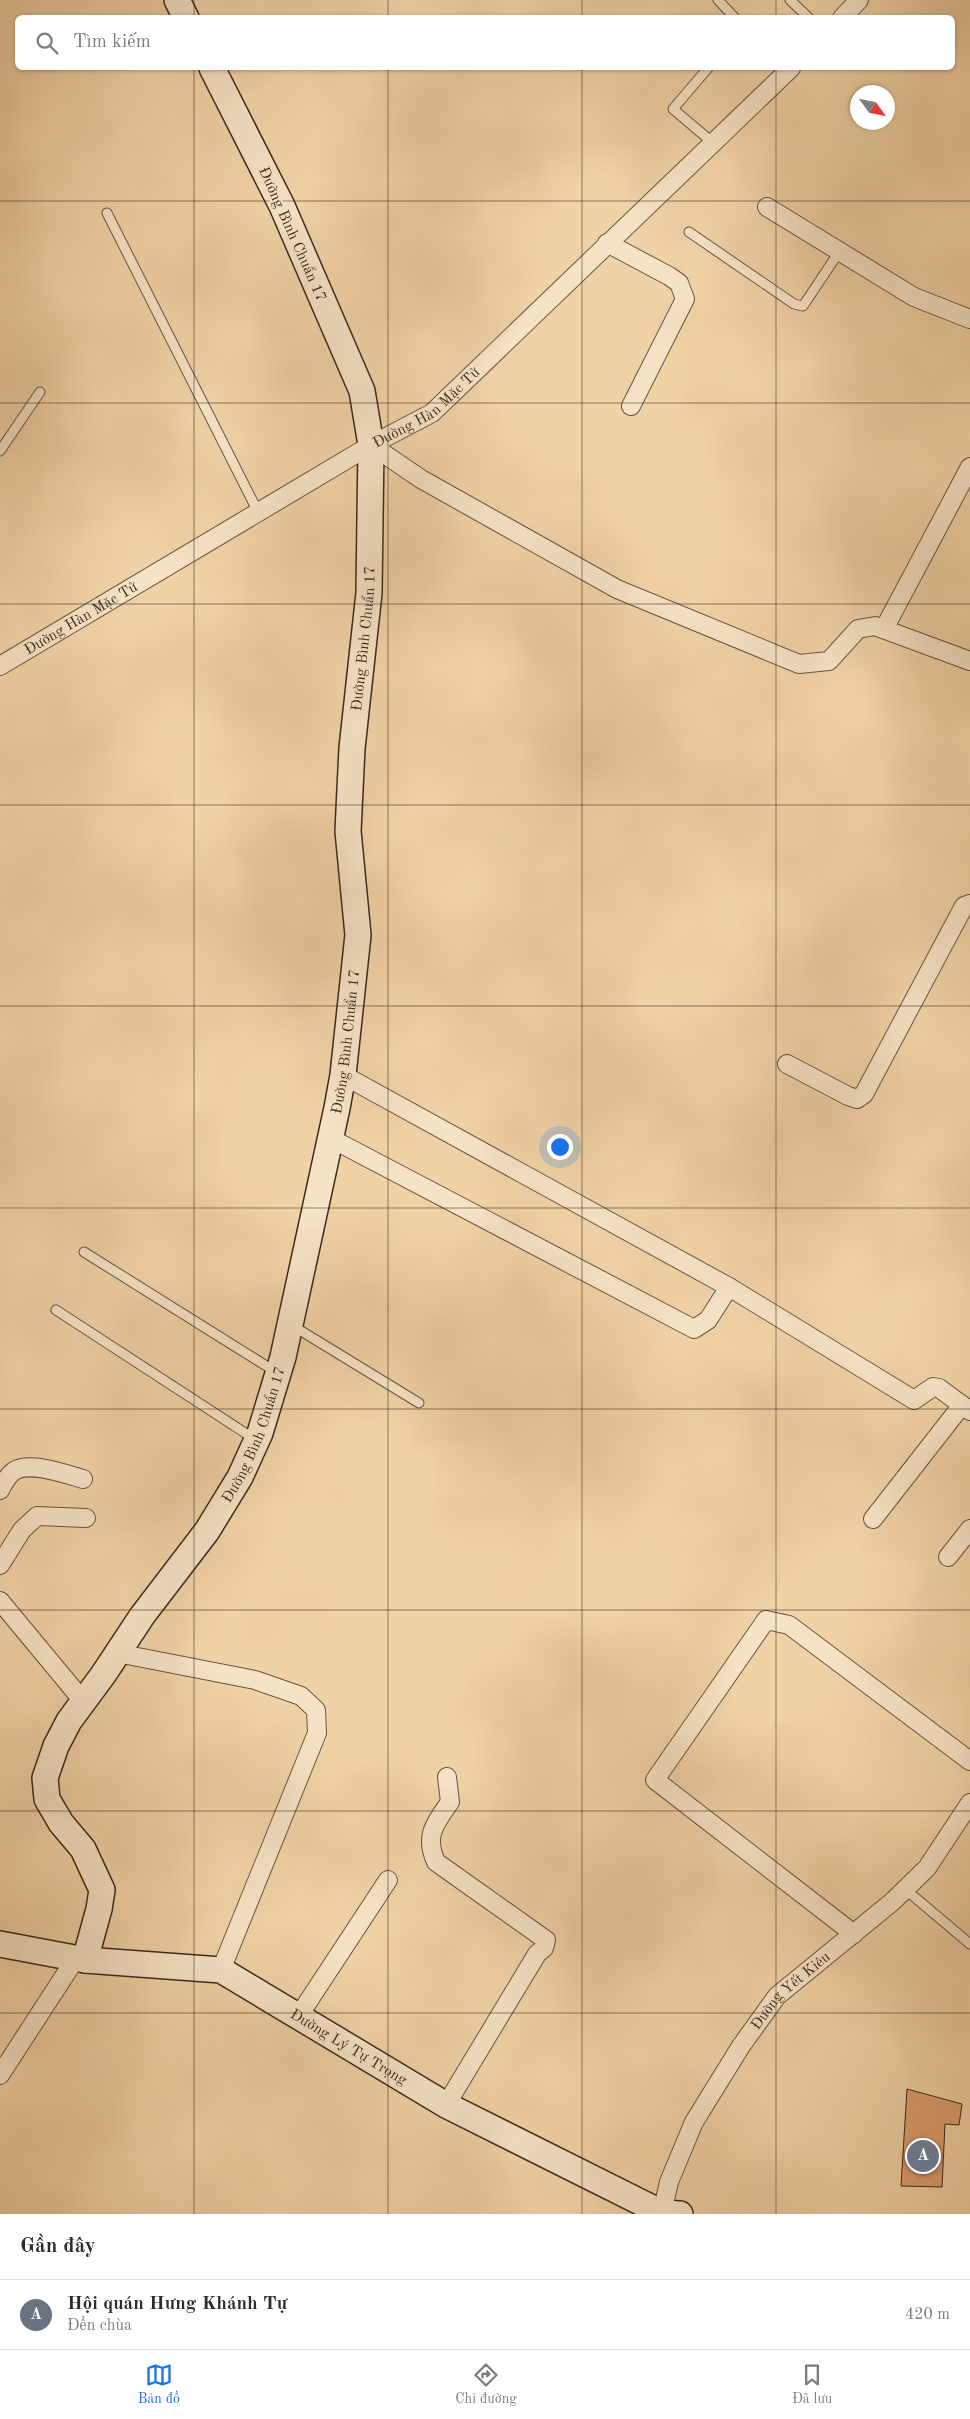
<!DOCTYPE html>
<html lang="vi">
<meta charset="utf-8">
<style>
:root{--surface:#fff;--page:#f7f7f7;--text:#2b2b33;--muted:#7c7c81;--line:#e1e1e2;--accent:#1a73e8}
body{margin:0;font-family:"Old Standard TT",serif;background:var(--page);color:var(--text)}
.compass{position:absolute;left:850px;top:85px;width:45px;height:45px;border-radius:50%;background:var(--surface);box-shadow:0 1px 4px #0004;rotate:123deg}
.you{position:absolute;left:559px;top:1146px;width:18px;height:18px;margin:-12px;border:4px solid #fff;border-radius:50%;background:#1a73e8;box-shadow:0 0 0 8px #1a73e833}
.badge{display:grid;place-items:center;width:32px;height:32px;border-radius:50%;background:var(--accent);color:#fff;font-size:16px;font-weight:700}
.pin{position:absolute;translate:-50% -50%;border:2px solid #fff;box-shadow:0 1px 5px #0006}
.list{margin:0;padding:0;list-style:none}
h2{display:flex;justify-content:space-between;align-items:center;height:65px;margin:0;padding:0 20px;font-size:21px}
h2 small{font-size:16px;font-weight:400;color:var(--muted)}
.list li{display:grid;grid-template-columns:32px 1fr auto;gap:15px;align-items:center;box-sizing:border-box;height:70px;padding:0 20px;border-top:1px solid var(--line)}
.list b{display:block;font-size:19px;white-space:nowrap}
.list p{margin:0;font-size:16px;white-space:nowrap;color:var(--muted)}
.list em{font-size:16px;font-style:normal;color:var(--muted)}
.icon{flex:none;width:28px;height:28px;fill:none;stroke:currentColor;stroke-width:2;stroke-linecap:round;stroke-linejoin:round}
.map{position:relative;flex:none;width:970px;height:2214px;overflow:hidden}
.search{position:absolute;background:var(--surface);box-shadow:0 1px 4px #0004;left:15px;right:15px;top:15px;height:55px;display:flex;align-items:center;gap:12px;box-sizing:border-box;padding:0 18px;border-radius:8px;color:var(--muted);font-size:19px}
.sheet{height:135px;background:var(--surface)}
nav{display:flex;justify-content:space-around;align-items:center;box-sizing:border-box;height:70px;border-top:1px solid var(--line);background:var(--surface);font-size:14px;color:var(--muted)}
nav a{display:grid;justify-items:center;gap:2px}
nav .on{color:var(--accent)}
.map>svg:first-child{display:block}
.building{fill:#db9f72;stroke:#392a1e}
.lines{fill:none;stroke-linecap:round;stroke-linejoin:round}
.lane-casing{stroke:#675440;stroke-width:11}
.street-casing{stroke:#675440;stroke-width:20}
.secondary-casing{stroke:#392a1e;stroke-width:28}
.lane{stroke:#f6e2c5;stroke-width:9}
.street{stroke:#f6e2c5;stroke-width:18}
.secondary{stroke:#f6e2c5;stroke-width:25}
.grid{fill:none;stroke:#392a1e;stroke-width:1;stroke-opacity:0.55}
.labels{text-anchor:middle;stroke-width:5;stroke-linejoin:round;paint-order:stroke}
.street-label{font-size:15px;fill:#392a1e;stroke:#f6e2c5}
</style>
<div class="map">
<svg width="970" height="2214" viewBox="0 0 970 2214">
<rect width="100%" height="100%" fill="#f1d2a6"/>
<filter id="stains"><feTurbulence type="fractalNoise" baseFrequency=".004" numOctaves="4"/><feColorMatrix values="0 0 0 0 .2 0 0 0 0 .09 0 0 0 0 .02 0 0 0 .5 -.17"/></filter>
<radialGradient id="worn" r=".72"><stop offset=".6" stop-color="#630" stop-opacity="0"/><stop offset="1" stop-color="#630" stop-opacity=".3"/></radialGradient>
<polygon class="building" points="907,2089 962,2104 959,2125 945,2124 942,2187 901,2186"/>
<g class="lines">
<g class="lane-casing">
<g id="lane">
<polyline points="718,0 735,18"/>
<polyline points="790,0 809,18"/>
<polyline points="708,68 673,109 712,142"/>
<polyline points="107,213 258,512"/>
<polyline points="689,232 794,304 803,306 839,252"/>
<polyline points="0,451 40,392"/>
<polyline points="84,1252 276,1372"/>
<polyline points="56,1310 256,1440"/>
<polyline points="293,1326 419,1403"/>
<polyline points="905,1889 970,1944"/>
</g>
</g>
<g class="street-casing">
<g id="street">
<polyline points="842,18 859,0"/>
<polyline points="767,207 914,297 970,319"/>
<polyline points="607,243 669,276 679,283 685,299 631,406"/>
<polyline points="371,445 421,479 617,589 799,664 829,661 858,629 875,626 970,661"/>
<polyline points="884,629 970,467"/>
<path id="s1" d="M0,666l371,-221 61,-32 359,-345"/>
<polyline points="787,1064 848,1096 857,1099 864,1094 964,906 970,904"/>
<polyline points="343,1075 729,1287 914,1400 933,1387 939,1388 970,1411"/>
<polyline points="330,1138 694,1329 708,1320 729,1287"/>
<path d="M0,1490c4,-7 7,-14 14,-19 16,-10 52,3 69,8"/>
<polyline points="873,1519 962,1405"/>
<polyline points="948,1557 970,1529"/>
<polyline points="0,1565 22,1530 37,1516 86,1518"/>
<polyline points="0,1601 83,1701"/>
<polyline points="117,1653 255,1680 301,1696 316,1710 317,1733 221,1970"/>
<polyline points="854,1934 655,1780 766,1620 789,1625 970,1761"/>
<polyline points="298,2017 388,1880"/>
<polyline points="0,2075 76,1958"/>
<path d="M446,2105l91,-151 7,-6 2,-8 -110,-78c-12,-26 -1,-39 14,-60l-3,-25"/>
<path id="s2" d="M662,2213l7,-31 25,-60 47,-76 36,-50 115,-94 35,-34 43,-65"/>
</g>
</g>
<g class="secondary-casing">
<g id="secondary">
<polyline points="177,0 186,18"/>
<path id="s3" d="M0,1944l85,16 136,10 225,135 216,108 18,1"/>
<path id="s4" d="M85,1960l14,-51 3,-19 -19,-41 -22,-26 -14,-24 -2,-21 11,-32 13,-25 34,-46 39,-59 65,-85 33,-54 20,-44 23,-76 54,-249 6,-33 15,-140 -10,-104 4,-83 17,-155 2,-148 -9,-54 -80,-185 -70,-138"/>
</g>
</g>
<use href="#lane" class="lane"/>
<use href="#street" class="street"/>
<use href="#secondary" class="secondary"/>
</g>
<path class="grid" d="M194,0v18M388,0v18M582,0v18M776,0v18M194,68v2146M388,68v2146M582,68v2146M776,68v2146M0,201h970M0,403h970M0,604h970M0,805h970M0,1006h970M0,1208h970M0,1409h970M0,1610h970M0,1811h970M0,2013h970"/>
<g class="labels">
<g class="street-label">
<text transform="translate(293 234) rotate(66)" y="5">Đường Bình Chuẩn 17</text>
<text dy="5" stroke="none"><textPath href="#s1" startOffset="499">Đường Hàn Mặc Tử</textPath></text>
<text dy="5" stroke="none"><textPath href="#s1" startOffset="94">Đường Hàn Mặc Tử</textPath></text>
<text dy="5" stroke="none"><textPath href="#s4" startOffset="1415">Đường Bình Chuẩn 17</textPath></text>
<text dy="5" stroke="none"><textPath href="#s4" startOffset="1010">Đường Bình Chuẩn 17</textPath></text>
<text dy="5" stroke="none"><textPath href="#s4" startOffset="605">Đường Bình Chuẩn 17</textPath></text>
<text dy="5" stroke="none"><textPath href="#s2" startOffset="261">Đường Yết Kiêu</textPath></text>
<text dy="5" stroke="none"><textPath href="#s3" startOffset="372">Đường Lý Tự Trọng</textPath></text>
</g>
</g>
<rect width="100%" height="100%" filter="url(#stains)"/>
<rect width="100%" height="100%" fill="url(#worn)"/>
</svg>
<svg class="compass" viewBox="-18 -18 36 36"><path d="M0-13l5 13h-10z" fill="#e53935"/><path d="M0 13l5-13h-10z" fill="#7c7c81"/></svg>
<div class="you"></div>
<div class="pin badge" style="left:923px;top:2156px;background:#6b7280">A</div>
<div class="search"><svg class="icon" aria-label="search" viewBox="0 0 24 24"><circle cx="10" cy="10" r="6"/><path d="M15 15l6 6"/></svg>Tìm kiếm</div>
</div>
<section class="sheet">
<h2>Gần đây<small></small></h2>
<ul class="list">
<li><span class="badge" style="background:#6b7280">A</span><div><b>Hội quán Hưng Khánh Tự</b><p>Đền chùa</p></div><em>420 m</em></li>
</ul>
</section>
<nav>
<a class="on"><svg class="icon" aria-label="map" viewBox="0 0 24 24"><path d="M3 6l6-2 6 2 6-2v14l-6 2-6-2-6 2zM9 4v14M15 6v14"/></svg>Bản đồ</a>
<a><svg class="icon" aria-label="directions" viewBox="0 0 24 24"><path d="M12 3l9 9-9 9-9-9zM9 14v-3h6M13 9l2 2-2 2"/></svg>Chỉ đường</a>
<a><svg class="icon" aria-label="saved" viewBox="0 0 24 24"><path d="M7 4h10v16l-5-4-5 4z"/></svg>Đã lưu</a>
</nav>
